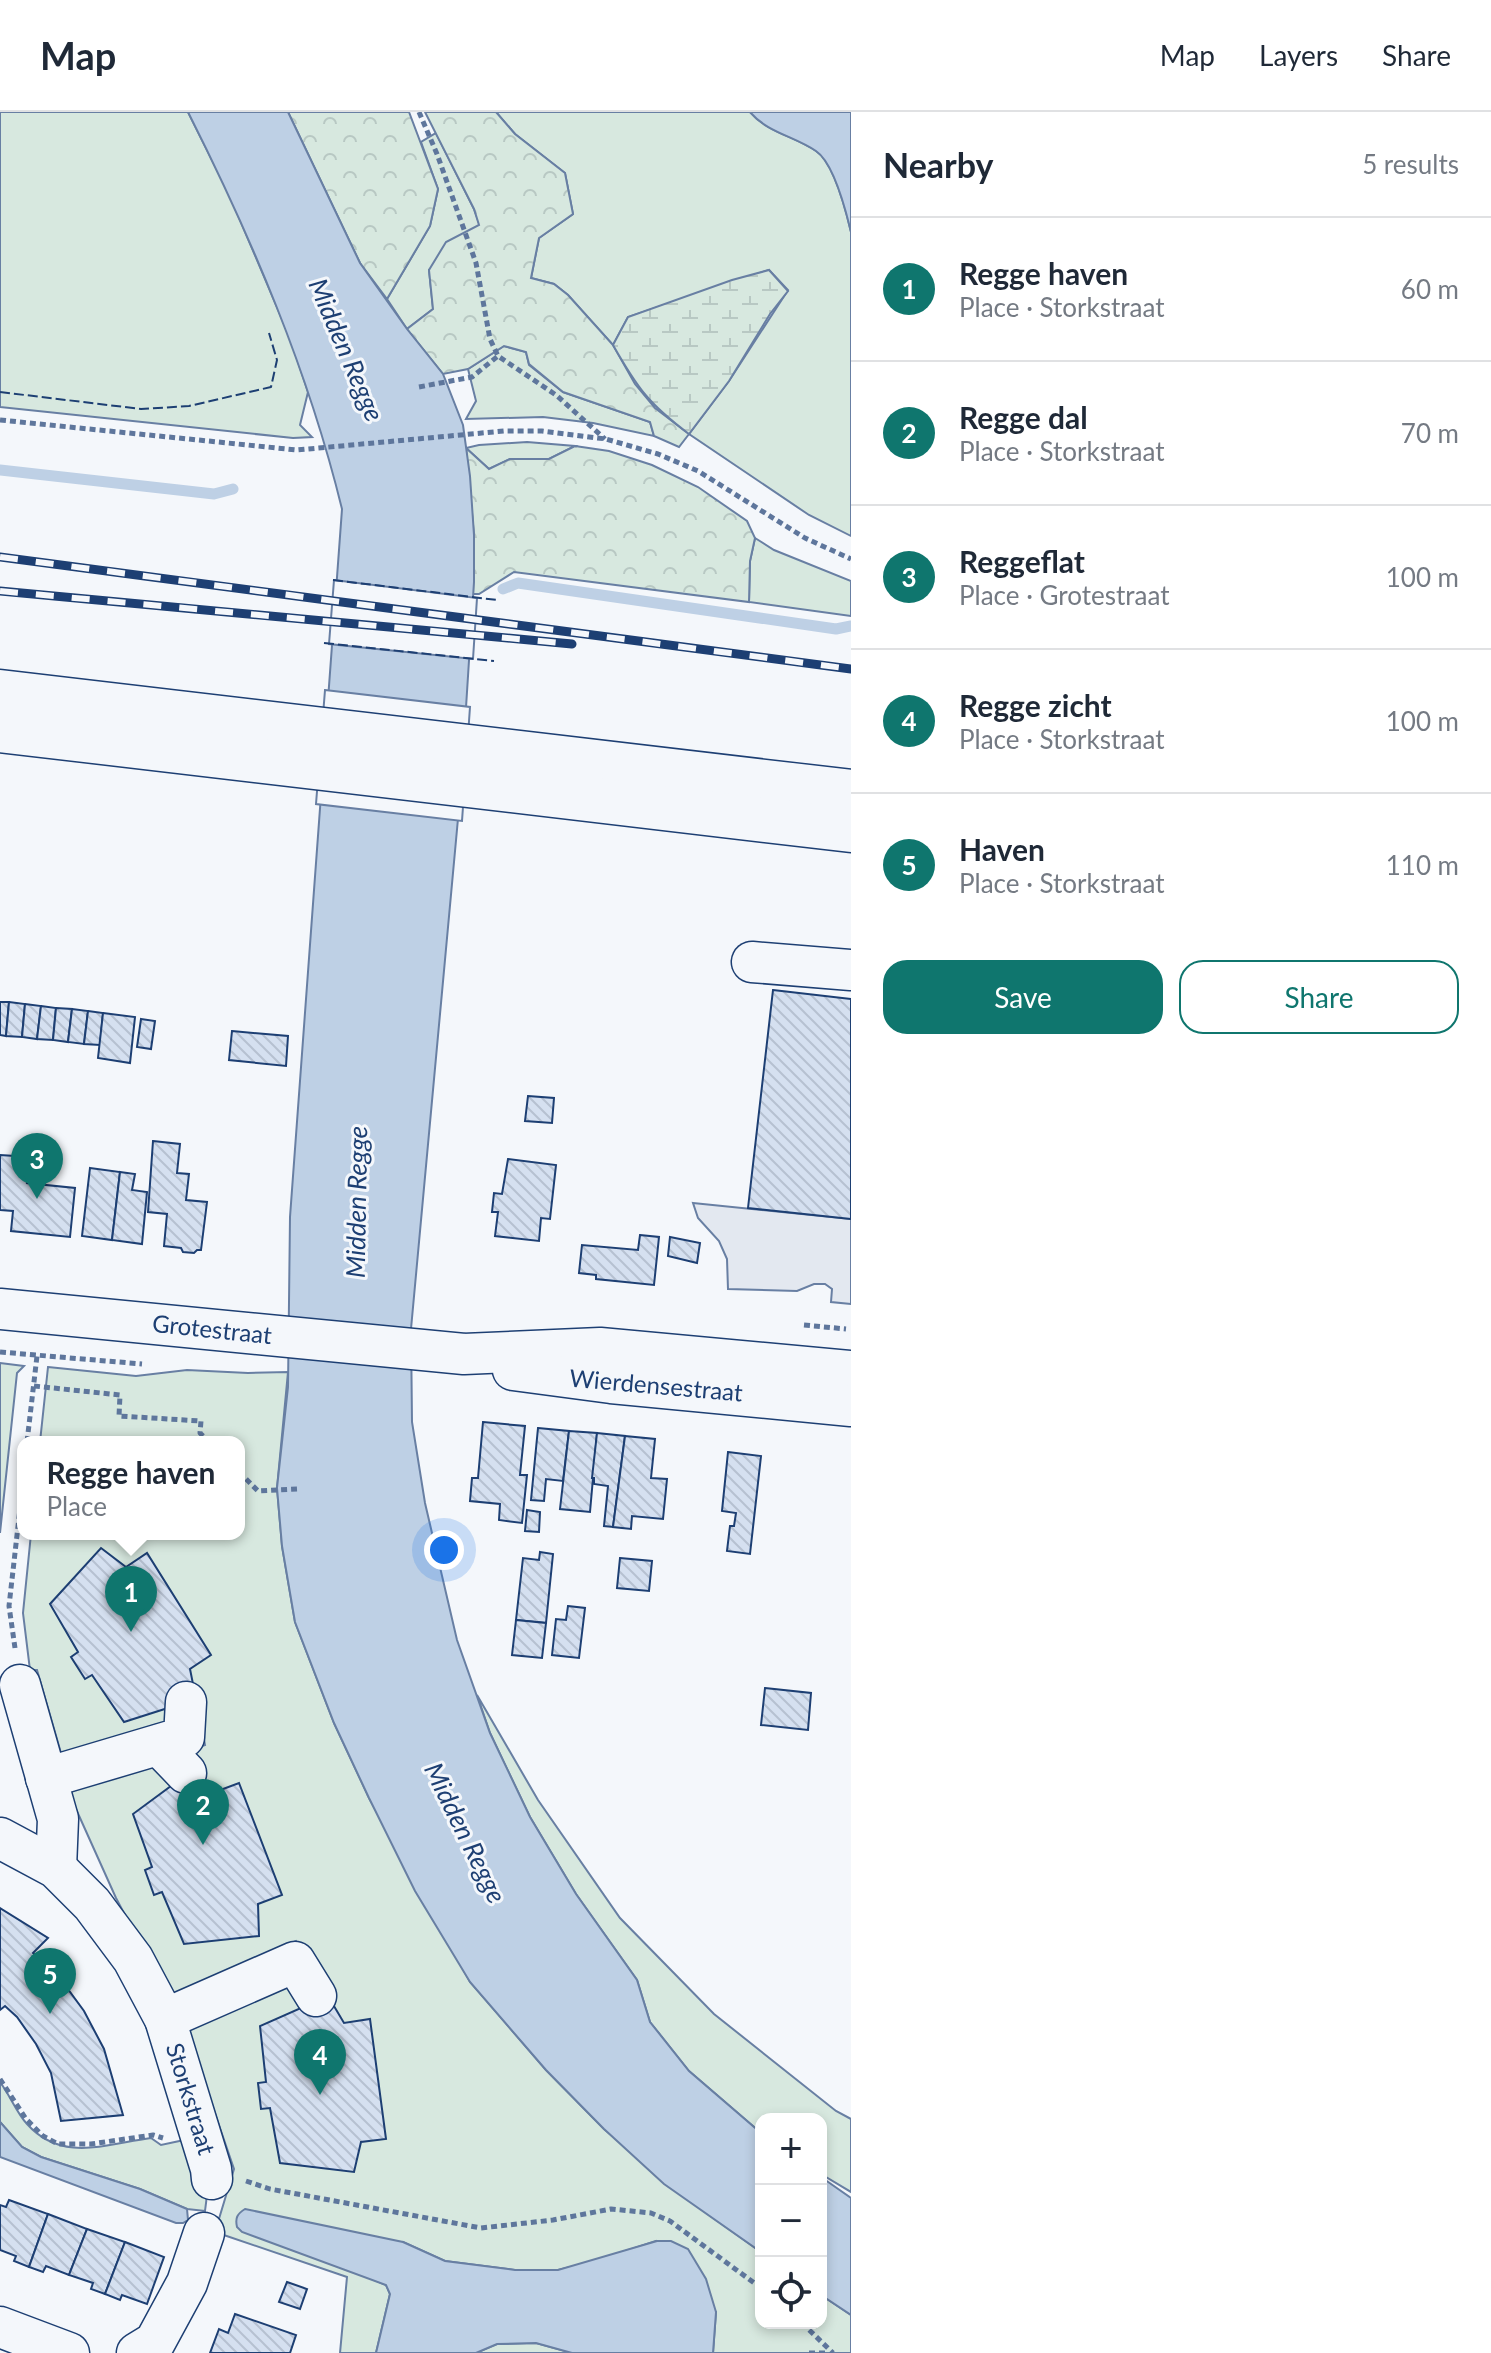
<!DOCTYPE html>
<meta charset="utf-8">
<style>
:root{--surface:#fff;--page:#f6f6f7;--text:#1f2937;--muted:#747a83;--line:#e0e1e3;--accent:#0f766e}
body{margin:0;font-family:Lato,sans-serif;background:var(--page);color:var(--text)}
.controls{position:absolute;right:24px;bottom:24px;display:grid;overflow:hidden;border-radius:16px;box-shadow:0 4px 12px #0003}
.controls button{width:72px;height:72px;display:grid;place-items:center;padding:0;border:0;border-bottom:2px solid var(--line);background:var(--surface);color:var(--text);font:40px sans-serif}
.you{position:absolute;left:444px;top:1438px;width:28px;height:28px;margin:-20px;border:6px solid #fff;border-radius:50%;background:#1a73e8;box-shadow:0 0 0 12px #1a73e833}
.badge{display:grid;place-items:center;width:52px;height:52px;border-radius:50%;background:var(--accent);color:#fff;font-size:26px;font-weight:700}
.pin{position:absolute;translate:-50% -66px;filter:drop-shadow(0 2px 4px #0008)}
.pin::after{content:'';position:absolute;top:42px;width:28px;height:24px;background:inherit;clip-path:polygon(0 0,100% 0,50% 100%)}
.popup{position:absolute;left:17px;top:1324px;width:228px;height:104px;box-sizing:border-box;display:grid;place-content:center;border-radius:16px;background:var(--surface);filter:drop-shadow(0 2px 6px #0005);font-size:26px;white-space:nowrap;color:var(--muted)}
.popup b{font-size:30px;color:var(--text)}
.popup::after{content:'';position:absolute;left:50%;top:100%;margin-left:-16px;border:16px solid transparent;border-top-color:var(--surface)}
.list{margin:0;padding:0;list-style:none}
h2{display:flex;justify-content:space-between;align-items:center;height:104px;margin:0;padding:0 32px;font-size:34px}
h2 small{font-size:26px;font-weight:400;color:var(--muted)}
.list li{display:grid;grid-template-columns:52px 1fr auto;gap:24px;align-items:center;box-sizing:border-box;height:144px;padding:0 32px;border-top:2px solid var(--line)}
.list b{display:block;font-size:30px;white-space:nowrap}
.list p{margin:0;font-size:26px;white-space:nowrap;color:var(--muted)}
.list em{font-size:26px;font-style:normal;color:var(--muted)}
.actions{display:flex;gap:16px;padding:24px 32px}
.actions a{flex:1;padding:18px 0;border:2px solid var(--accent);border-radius:24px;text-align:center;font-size:28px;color:var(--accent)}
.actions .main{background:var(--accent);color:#fff}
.icon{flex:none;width:44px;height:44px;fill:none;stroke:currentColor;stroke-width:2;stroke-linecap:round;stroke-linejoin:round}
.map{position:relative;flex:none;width:851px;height:2241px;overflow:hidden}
header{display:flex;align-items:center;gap:48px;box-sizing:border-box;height:112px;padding:0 40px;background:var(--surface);border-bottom:2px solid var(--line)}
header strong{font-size:38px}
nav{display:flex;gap:44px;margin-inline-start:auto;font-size:28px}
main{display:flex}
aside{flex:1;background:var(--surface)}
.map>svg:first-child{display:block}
.green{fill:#d7e8df;stroke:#687fa3;stroke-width:2}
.forest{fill:url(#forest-crowns);stroke:#687fa3;stroke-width:2}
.wetland{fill:url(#wetland-marsh);stroke:#687fa3;stroke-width:2}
.parking{fill:#e3e8f0;stroke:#687fa3;stroke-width:2}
.water{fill:#bed0e5;stroke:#687fa3;stroke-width:2}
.pier{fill:#f4f7fb;stroke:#687fa3;stroke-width:2}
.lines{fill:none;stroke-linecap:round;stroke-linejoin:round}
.stream{stroke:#bed0e5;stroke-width:11}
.building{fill:url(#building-back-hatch);stroke:#1d3f73;stroke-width:2}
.minor-casing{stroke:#1d3f73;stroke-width:43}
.major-casing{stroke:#1d3f73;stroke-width:47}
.path{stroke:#5e769c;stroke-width:5;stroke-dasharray:6 4;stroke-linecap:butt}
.minor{stroke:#f4f7fb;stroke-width:40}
.major{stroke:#f4f7fb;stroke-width:44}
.rail-casing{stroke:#1d3f73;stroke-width:9}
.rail{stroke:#f4f7fb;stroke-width:6;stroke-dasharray:18;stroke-linecap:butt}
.fence{stroke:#1d3f73;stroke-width:2;stroke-dasharray:10 4;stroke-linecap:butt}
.labels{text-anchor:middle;stroke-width:6;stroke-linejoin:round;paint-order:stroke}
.street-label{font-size:24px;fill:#1d3f73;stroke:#f4f7fb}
.water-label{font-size:26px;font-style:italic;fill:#1d3f73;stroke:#f4f7fb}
</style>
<header>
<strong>Map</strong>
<nav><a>Map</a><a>Layers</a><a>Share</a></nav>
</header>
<main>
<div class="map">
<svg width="851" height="2241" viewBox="0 0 851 2241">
<defs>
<pattern id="forest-crowns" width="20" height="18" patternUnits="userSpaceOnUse" patternTransform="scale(2)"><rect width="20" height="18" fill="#d7e8df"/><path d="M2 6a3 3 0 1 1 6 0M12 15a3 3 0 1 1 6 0" fill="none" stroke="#b8c8c3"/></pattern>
<pattern id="wetland-marsh" width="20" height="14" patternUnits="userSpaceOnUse" patternTransform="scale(2)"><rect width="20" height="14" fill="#d7e8df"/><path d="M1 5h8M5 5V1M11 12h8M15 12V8" fill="none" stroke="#b8c8c3"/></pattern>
<pattern id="building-back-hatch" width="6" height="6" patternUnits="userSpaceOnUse" patternTransform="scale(2)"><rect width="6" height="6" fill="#d5e0f0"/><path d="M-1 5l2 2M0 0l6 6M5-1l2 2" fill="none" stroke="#b6c1d1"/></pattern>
</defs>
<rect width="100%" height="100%" fill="#f4f7fb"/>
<g class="green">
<polygon points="0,0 188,0 229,82 290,226 308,280 300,313 312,325 293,326 0,295"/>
<path d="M496,0h254c18,21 45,24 66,39 18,12 30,60 35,81v304l-42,-21 -120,-81 40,-53 59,-91 -19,-20 -141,47 -15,28 -45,-50 -14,-11 -23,-6 8,-40 34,-24 -8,-41 -50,-39z"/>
<polygon points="436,21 474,97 480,114 429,158 433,197 407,217 387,187 430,114 438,77 421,30"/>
<polygon points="504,234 526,240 529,253 563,280 650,310 654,324 593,311 543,305 466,307 476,289 468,257"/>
<polygon points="527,330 575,334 549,347 510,347 489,357 466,336 479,333"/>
<polygon points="755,426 774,438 851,469 851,504 749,490 750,449"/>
<polygon points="0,1251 24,1254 17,1261 0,1421"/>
<polygon points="48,1255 136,1264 187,1258 248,1261 288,1260 277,1376 282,1434 295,1510 334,1611 369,1686 470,1870 546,1958 604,2017 688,2088 761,2140 761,2211 821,2211 821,2183 851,2203 851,2241 713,2241 716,2200 656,2129 595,2149 558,2158 515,2158 445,2149 403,2130 358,2161 386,2173 390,2182 376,2241 340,2241 347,2165 215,2120 234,2057 185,1914 311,1855 296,1829 239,1855 171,1890 116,1786 67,1677 205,1633 200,1605 63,1648 37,1558 30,1558 23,1501 31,1422 239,1422 239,1330 40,1330"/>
<polygon points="477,1583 538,1688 620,1806 714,1902 836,1999 851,2007 851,2080 821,2062 821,2007 761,2007 761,2021 689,1959 650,1910 637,1868 576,1782 530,1705 490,1621"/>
<path d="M0,1970c10,13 16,30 27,42 35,39 79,20 124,14l10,7 28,-6 18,56 -2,16 -18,-2 -47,-20 -99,-32 -19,-10 -22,-25z"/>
<polygon points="536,2231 572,2241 476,2241 497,2232"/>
</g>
<g class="forest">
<polygon points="288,0 409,0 438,77 430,114 387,187 360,151"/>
<polygon points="425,0 496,0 515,22 565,61 573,102 539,126 531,166 554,172 568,183 613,233 635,272 655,296 689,322 679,335 654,324 650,310 563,280 529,252 526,240 504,234 468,257 443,262 407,217 433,197 429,158 446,130 479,113 474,97"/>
<polygon points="575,334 609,339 652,353 698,375 747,409 755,426 750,449 749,490 514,460 479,482 473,482 474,423 466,336 489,357 510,347 549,347"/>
</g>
<path class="wetland" d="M769,158l19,21 -18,23 -41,67 -40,53c-40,-30 -51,-45 -76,-89l15,-28 104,-37z"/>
<polygon class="parking" points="693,1091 851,1107 851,1192 831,1190 832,1177 825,1172 814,1172 797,1179 728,1177 727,1147 719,1129 698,1106"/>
<g class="water">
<path d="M188,0h100l72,151 47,66 36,45 20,51 7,51 4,59v47l-13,204 -50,543 1,93 13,81 32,137 33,93 40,84 46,77 61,86 13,42 39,49 72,62v119l-97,-68 -60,-55 -58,-59 -76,-88 -55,-91 -46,-93 -35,-75 -39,-101 -13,-76 -5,-58 11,-101 2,-170 52,-708c-34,-139 -90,-270 -154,-397z"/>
<path d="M750,0h101v120c-5,-21 -17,-69 -35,-81 -22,-15 -48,-18 -66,-39z"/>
<polygon points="0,2010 22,2035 41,2045 140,2077 187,2097 188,2108 183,2111 176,2111 0,2045"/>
<polygon points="821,2065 851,2086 851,2203 821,2183"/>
<path d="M245,2097l158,33 42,19 70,9h43l99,-29h14l17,8 18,30 10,33 -3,41h-141l-36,-10 -39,1 -21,9h-100l14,-59 -4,-9 -144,-53 -5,-5c-2,-9 0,-13 8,-18z"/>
</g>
<g class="pier">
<polygon points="334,468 477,486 473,547 329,532"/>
<polygon points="325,578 470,595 462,709 316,692"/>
</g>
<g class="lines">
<g class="stream">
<polyline points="0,358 214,382 233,377"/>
<polyline points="503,477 518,471 836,517 851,514"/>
</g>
</g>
<g class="building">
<polygon points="773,878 851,887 851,1107 748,1096"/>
<polygon points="0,890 9,890 6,924 0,923"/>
<polygon points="9,890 25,892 22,925 6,924"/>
<polygon points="25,892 41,894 37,927 22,925"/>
<polygon points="41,894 56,896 53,928 37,927"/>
<polygon points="56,896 72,897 68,930 53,928"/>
<polygon points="72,897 88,899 84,932 68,930"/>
<polygon points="88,899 103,901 100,933 84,932"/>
<polygon points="103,901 135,905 130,951 98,946"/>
<polygon points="141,907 155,909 151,937 137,935"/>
<polygon points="232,919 288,924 286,954 229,948"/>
<polygon points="528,984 554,986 552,1011 525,1009"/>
<polygon points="153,1029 180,1032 177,1061 189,1062 186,1088 207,1090 201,1138 197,1138 194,1141 183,1140 181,1136 164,1134 167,1102 148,1100"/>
<polygon points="0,1043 30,1045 27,1071 75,1076 70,1125 11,1119 13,1099 0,1098"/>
<polygon points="508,1047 556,1053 550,1107 541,1106 539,1129 495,1124 498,1100 492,1100 494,1081 502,1082"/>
<polygon points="90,1056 120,1060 112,1128 82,1124"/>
<polygon points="120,1060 135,1062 132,1078 147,1080 142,1132 112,1128"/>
<polygon points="640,1123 659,1125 654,1173 596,1167 596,1163 579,1161 582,1133 638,1138"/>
<polygon points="670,1125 700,1131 697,1151 668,1144"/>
<polygon points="483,1310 525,1314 520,1363 527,1363 522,1411 499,1408 500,1392 470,1389 472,1366 478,1366"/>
<polygon points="538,1316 569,1319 563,1369 546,1367 544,1389 531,1388"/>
<polygon points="569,1319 597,1321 590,1400 560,1397"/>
<polygon points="597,1321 625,1324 613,1415 604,1414 608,1374 594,1372 594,1366 592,1366"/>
<polygon points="625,1324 655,1327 651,1366 667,1367 663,1407 632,1404 631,1417 613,1415"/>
<polygon points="728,1340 761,1344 750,1442 727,1439 730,1414 734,1414 736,1401 722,1399"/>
<polygon points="527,1398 540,1400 539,1420 525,1419"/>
<polygon points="101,1436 126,1455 147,1441 211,1543 190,1557 196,1587 124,1610 92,1563 85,1567 71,1545 78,1540 50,1492"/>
<polygon points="540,1440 553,1442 546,1511 516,1508 523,1446 539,1448"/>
<polygon points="620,1446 652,1449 649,1479 617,1476"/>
<polygon points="568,1494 585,1496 579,1546 552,1543 556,1507 566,1508"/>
<polygon points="516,1508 546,1511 542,1546 512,1543"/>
<polygon points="765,1576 811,1581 808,1618 761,1613"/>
<polygon points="194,1657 215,1680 239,1671 282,1783 258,1792 259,1824 184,1832 162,1780 154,1783 145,1758 152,1755 133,1702"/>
<polygon points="0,1796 48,1826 33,1841 59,1865 84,1899 104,1937 123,2003 61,2009 51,1961 36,1932 17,1905 5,1894 0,1898"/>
<polygon points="328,1884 344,1911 370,1907 386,2027 361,2030 354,2060 280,2051 270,1996 261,1997 258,1971 266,1970 260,1914"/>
<polygon points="9,2088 48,2102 29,2155 14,2149 16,2144 0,2138 0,2093 6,2095"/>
<polygon points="48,2102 87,2117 69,2163 46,2154 43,2160 29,2155"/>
<polygon points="87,2117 125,2130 105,2182 91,2177 93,2171 69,2163"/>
<polygon points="125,2130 164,2145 147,2192 122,2183 120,2188 105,2182"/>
<polygon points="287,2170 307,2177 300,2197 279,2190"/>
<polygon points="235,2202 296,2223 290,2241 210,2241 219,2217 228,2221"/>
</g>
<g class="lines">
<g class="minor-casing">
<g id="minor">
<polyline points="752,850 851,858"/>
<polyline points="0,1197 464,1242 600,1236 851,1259"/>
<polyline points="513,1258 611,1271 851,1294"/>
<polyline points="20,1573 58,1707 56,1756"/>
<polyline points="159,1633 186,1661"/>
<polyline points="46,1666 184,1625 186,1590"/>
<polyline points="0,1726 56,1756 92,1792 133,1847 165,1907 211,2057 212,2067"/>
<polyline points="165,1907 295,1850 316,1884"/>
<polyline points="0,2215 69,2241"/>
<polyline points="137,2241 155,2230 187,2171 204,2121"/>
</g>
</g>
<g class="major-casing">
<g id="major">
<polyline points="0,580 851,680"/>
<polyline points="0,618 851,718"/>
</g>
</g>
<g class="path">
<polyline points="419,0 437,42 476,151 490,227 498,244 556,283 605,327"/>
<polyline points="419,275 472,265 498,244"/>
<polyline points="0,308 297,338 504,319 542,319 606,327 658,342 698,359 805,426 851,447"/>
<polyline points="804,1213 846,1217"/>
<polyline points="0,1240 142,1252"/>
<polyline points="34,1274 120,1283 119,1304 201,1309 200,1321 209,1330"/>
<polyline points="27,1330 37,1244"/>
<polyline points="239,1360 258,1379 297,1377"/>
<polyline points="15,1536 9,1494 23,1370"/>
<polyline points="0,1967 26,2007 43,2024 58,2032 91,2032 153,2023 163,2026"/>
<polyline points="246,2069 270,2077 481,2116 553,2108 611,2097 651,2101 670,2109 761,2176"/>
<polyline points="802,2211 833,2241"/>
<polyline points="809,2241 826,2241"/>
</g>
<use href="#minor" class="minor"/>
<use href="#major" class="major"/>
<g class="rail-casing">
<g id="rail">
<polyline points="0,445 851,557"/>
<polyline points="0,479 572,532"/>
</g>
</g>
<use href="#rail" class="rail"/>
<g class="fence">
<polyline points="0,280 141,297 189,294 271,275 277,248 269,221"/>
<polyline points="333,468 497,488"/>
<polyline points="324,531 494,549"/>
</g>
</g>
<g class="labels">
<g class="street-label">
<text transform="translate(212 1218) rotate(6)" y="8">Grotestraat</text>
<text transform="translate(656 1274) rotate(5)" y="8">Wierdensestraat</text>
<text transform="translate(190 1987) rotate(73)" y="8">Storkstraat</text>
</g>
<g class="water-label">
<text transform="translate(346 238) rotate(67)" y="9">Midden Regge</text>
<text transform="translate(357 1090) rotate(-89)" y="9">Midden Regge</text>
<text transform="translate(465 1721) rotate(64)" y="9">Midden Regge</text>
</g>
</g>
</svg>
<div class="controls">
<button>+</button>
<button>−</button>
<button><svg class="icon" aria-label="locate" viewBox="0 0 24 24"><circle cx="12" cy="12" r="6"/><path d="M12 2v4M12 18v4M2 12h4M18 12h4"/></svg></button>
</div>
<div class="you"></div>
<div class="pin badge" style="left:131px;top:1520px">1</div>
<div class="popup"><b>Regge haven</b>Place</div>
<div class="pin badge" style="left:203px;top:1733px">2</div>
<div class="pin badge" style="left:37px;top:1087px">3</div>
<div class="pin badge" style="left:320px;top:1983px">4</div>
<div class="pin badge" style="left:50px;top:1902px">5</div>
</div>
<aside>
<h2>Nearby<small>5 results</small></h2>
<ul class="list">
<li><span class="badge">1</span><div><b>Regge haven</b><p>Place · Storkstraat</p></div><em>60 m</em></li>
<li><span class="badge">2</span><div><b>Regge dal</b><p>Place · Storkstraat</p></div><em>70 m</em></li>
<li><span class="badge">3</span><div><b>Reggeflat</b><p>Place · Grotestraat</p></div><em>100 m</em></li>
<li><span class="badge">4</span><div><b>Regge zicht</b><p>Place · Storkstraat</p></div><em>100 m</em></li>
<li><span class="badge">5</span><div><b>Haven</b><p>Place · Storkstraat</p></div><em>110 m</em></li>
</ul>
<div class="actions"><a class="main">Save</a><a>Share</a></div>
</aside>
</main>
